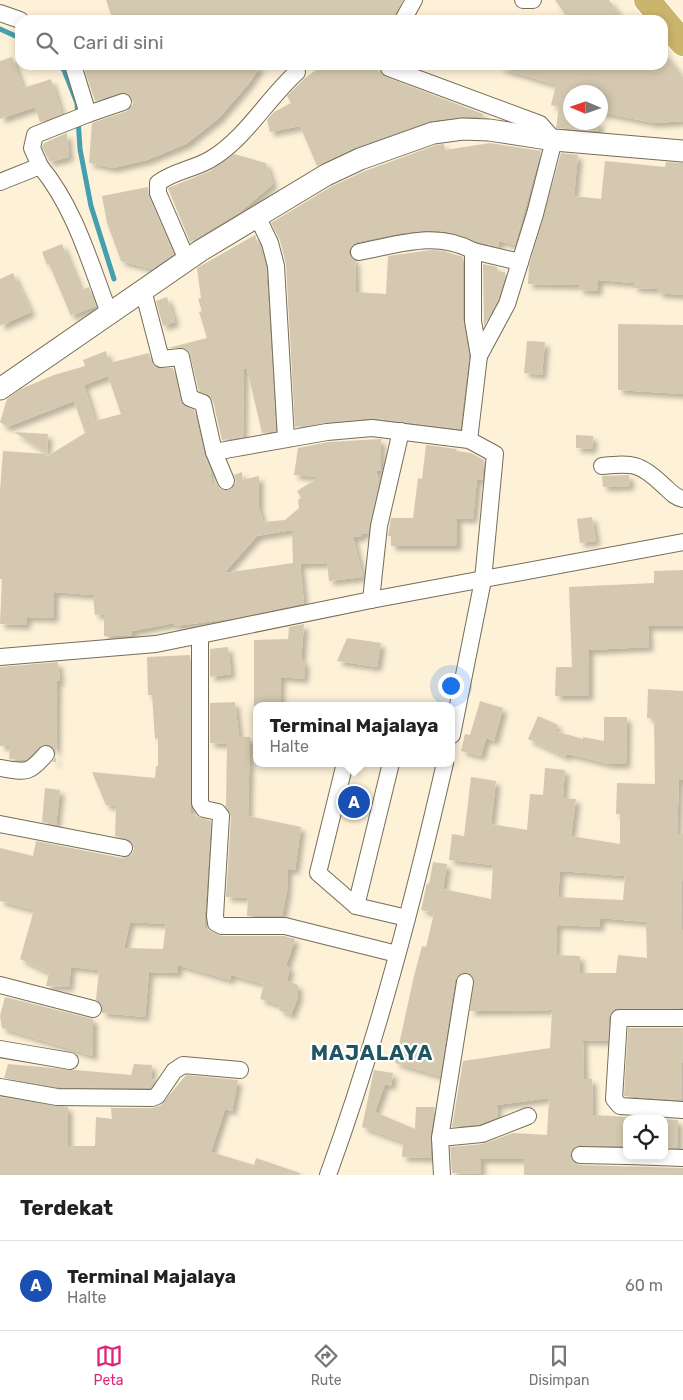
<!DOCTYPE html>
<html lang="id">
<style>
:root{--surface:#fff;--page:#f2f2f2;--text:#222;--muted:#767676;--line:#e0e0e0;--accent:#db2777}
body{margin:0;font-family:Rubik,sans-serif;background:var(--page);color:var(--text)}
.controls{position:absolute;right:15px;bottom:15px;display:grid;overflow:hidden;border-radius:10px;box-shadow:0 2px 8px #0003}
.controls button{width:45px;height:45px;display:grid;place-items:center;padding:0;border:0;border-bottom:1px solid var(--line);background:var(--surface);color:var(--text);font:25px sans-serif}
.compass{position:absolute;left:563px;top:85px;width:45px;height:45px;border-radius:50%;background:var(--surface);box-shadow:0 2px 8px #0003;rotate:272deg}
.you{position:absolute;left:450px;top:685px;width:18px;height:18px;margin:-12px;border:4px solid #fff;border-radius:50%;background:#1a73e8;box-shadow:0 0 0 8px #1a73e833}
.badge{display:grid;place-items:center;width:32px;height:32px;border-radius:50%;background:var(--accent);color:#fff;font-size:16px;font-weight:700}
.pin{position:absolute;translate:-50% -50%;border:2px solid #fff;box-shadow:0 1px 5px #0006}
.popup{position:absolute;left:253px;top:702px;width:202px;height:65px;box-sizing:border-box;display:grid;place-content:center;border-radius:10px;background:var(--surface);filter:drop-shadow(0 1px 4px #0005);font-size:16px;white-space:nowrap;color:var(--muted)}
.popup b{font-size:19px;color:var(--text)}
.popup::after{content:'';position:absolute;left:50%;top:100%;margin-left:-10px;border:10px solid transparent;border-top-color:var(--surface)}
.list{margin:0;padding:0;list-style:none}
h2{display:flex;justify-content:space-between;align-items:center;height:65px;margin:0;padding:0 20px;font-size:21px}
h2 small{font-size:16px;font-weight:400;color:var(--muted)}
.list li{display:grid;grid-template-columns:32px 1fr auto;gap:15px;align-items:center;box-sizing:border-box;height:90px;padding:0 20px;border-top:1px solid var(--line)}
.list b{display:block;font-size:19px;white-space:nowrap}
.list p{margin:0;font-size:16px;white-space:nowrap;color:var(--muted)}
.list em{font-size:16px;font-style:normal;color:var(--muted)}
.icon{flex:none;width:28px;height:28px;fill:none;stroke:currentColor;stroke-width:2;stroke-linecap:round;stroke-linejoin:round}
.map{position:relative;flex:none;width:683px;height:1175px;overflow:hidden}
.search{position:absolute;background:var(--surface);box-shadow:0 2px 8px #0003;left:15px;right:15px;top:15px;height:55px;display:flex;align-items:center;gap:12px;box-sizing:border-box;padding:0 18px;border-radius:15px;color:var(--muted);font-size:19px}
.sheet{height:155px;background:var(--surface)}
nav{display:flex;justify-content:space-around;align-items:center;box-sizing:border-box;height:70px;border-top:1px solid var(--line);background:var(--surface);font-size:14px;color:var(--muted)}
nav a{display:grid;justify-items:center;gap:2px}
nav .on{color:var(--accent)}
.map>svg:first-child{display:block}
.lines{fill:none;stroke-linecap:round;stroke-linejoin:round}
.stream{stroke:#449fae;stroke-width:5}
.building{fill:#d4c9b0;fill-rule:evenodd;filter:url(#shadow)}
.minor-casing{stroke:#776d56;stroke-width:18}
.tertiary-casing{stroke:#776d56;stroke-width:23}
.primary-casing{stroke:#fff;stroke-width:28}
.minor{stroke:#fff;stroke-width:16}
.tertiary{stroke:#fff;stroke-width:21}
.primary{stroke:#cbb46c;stroke-width:26}
.labels{text-anchor:middle;stroke-width:4.5;stroke-linejoin:round;paint-order:stroke}
.district-label{font-size:21px;font-weight:bold;letter-spacing:1px;fill:#1f5662;stroke:#fff}
</style>
<div class="map">
<svg width="683" height="1175" viewBox="0 0 683 1175">
<defs>
<filter id="shadow"><feDropShadow dx="4.5" dy="4.5" stdDeviation="2.5" flood-color="#0004"/></filter>
</defs>
<rect width="100%" height="100%" fill="#fdf1d8"/>
<g class="lines">
<g class="stream">
<polyline points="0,29 20,38"/>
<polyline points="59,65 64,70 77,103 80,149 91,206 114,279"/>
</g>
</g>
<g class="building">
<polygon points="106,0 403,0 393,18 387,20 113,20"/>
<polygon points="555,0 609,0 623,20 569,20"/>
<polygon points="663,51 683,77 683,121 654,123 600,112 600,92 570,92 570,122 599,122 599,131 556,128 559,107 551,105 556,85 500,68 500,65 663,65"/>
<polygon points="12,57 23,88 51,79 62,114 40,122 35,107 0,119 0,61"/>
<polygon points="83,65 261,65 250,82 219,118 186,144 147,160 113,168 89,163 92,123 127,111 133,104 133,99 124,92 95,101"/>
<polygon points="323,65 364,66 380,71 386,77 483,114 483,117 462,117 429,121 356,147 317,166 300,126 270,132 267,120 274,112 291,103 287,96 305,78"/>
<polygon points="67,133 69,157 50,162 42,147 44,143"/>
<polygon points="490,143 541,151 515,245 499,241 498,247 448,232 431,230 401,233 357,242 349,249 349,254 355,261 356,292 386,294 388,256 431,250 444,251 463,257 463,321 469,356 460,429 371,418 295,427 286,265 280,240 271,223 332,186 365,171 436,145 444,144 445,150"/>
<polygon points="561,153 578,155 574,196 601,199 605,161 665,167 666,162 683,163 683,295 658,293 659,289 634,288 634,283 598,280 598,291 579,290 580,285 528,284 529,266"/>
<polygon points="234,154 266,163 273,184 240,212 190,242 168,188 210,171"/>
<polygon points="148,187 149,197 174,254 152,269 121,261 107,223 102,196"/>
<polygon points="255,235 266,268 276,431 262,433 247,369 244,369 243,437 222,440 213,401 210,396 199,391 189,351 184,348 168,348 207,338 199,312 202,311 198,299 201,298 197,268"/>
<polygon points="62,244 81,290 89,287 96,306 71,316 49,264 47,265 42,252"/>
<polygon points="483,264 497,267 497,272 505,272 505,277 498,300 484,326"/>
<polygon points="13,273 31,312 0,326 0,279"/>
<polygon points="167,297 175,322 163,326 156,301"/>
<polygon points="618,324 683,325 683,394 618,390"/>
<polygon points="527,341 545,342 542,375 524,373"/>
<path d="M106,351l3,12 40,-10 2,9 6,6h16l9,36 12,6 10,44 6,16 2,15 4,-2 4,6 9,1 7,-7 -2,-8 8,-3v8l17,-4v32l4,14 22,-2 14,-12 -1,-8 3,-2 -4,-7 22,-14 -25,-2 4,-27 30,-6 53,-3v32l-5,-1 3,12 -11,52 -6,-1 -1,4h-8l10,40 -34,4 -2,-18 -27,1 4,39 -69,15 -44,6 -17,2v-3l-42,8v5h-28v-22l-9,1 -2,-20 -39,-3v26l-27,-1 -1,8 -26,-1 2,-45h-2v-88l3,-40 44,3 -1,3 39,-24 -11,-32 -67,26 -7,-5 7,-23 14,-10 33,-14 31,-9 -2,-6zM108,376l13,38 -26,7 -11,-36zM292,530l1,33 -69,10 33,-37z"/>
<polygon points="14,432 48,434 47,453"/>
<polygon points="576,435 593,436 592,449 576,448"/>
<polygon points="426,445 457,449 456,451 471,453 484,460 482,480 477,479 473,519 457,518 457,546 391,546 391,536 388,536 391,518 413,518 418,478 422,479"/>
<polygon points="629,475 630,486 603,487 602,476"/>
<polygon points="592,517 596,541 580,543 577,519"/>
<polygon points="683,570 683,626 648,626 649,647 589,650 589,696 555,696 556,667 572,667 569,587 654,583 654,571"/>
<polygon points="304,624 301,660 305,662 304,679 281,677 280,706 254,706 254,640 288,639 289,627"/>
<polygon points="347,638 381,643 377,667 337,661"/>
<polygon points="228,647 231,674 210,677 210,649"/>
<path d="M190,655l1,159 20,7 -7,107 18,8h62l11,3 -9,27 4,2 -3,13 11,4v12l-7,18 -12,-5 1,-5 -20,-6 4,-15 -33,-9 -1,5 -52,-15v8l-29,-1 -4,45 -43,-4v-7l-6,-6 3,-30 -28,-3 -2,20 -23,-1 3,-13 -29,-14 14,-49 -34,-9v-53l33,8 3,-15 86,17 10,-4 2,-5 -3,-8 -16,-5 1,-30 -10,-1 -14,-33 63,6 1,-12h2v-28l-3,1 -3,-44h-4l-1,-38zM130,922l36,2 -3,25 -39,-1z"/>
<polygon points="58,662 60,681 57,681 56,762 52,762 56,757 55,750 48,744 39,747 26,760 9,759 10,746 0,746 0,667"/>
<path d="M648,689l35,2v89h-4l-2,54h6l-2,96h2v78l-68,1 -6,8 -1,24 -25,-1 1,39h8l1,36 70,4h-36v27l-47,-1 -8,4 -2,6 2,5 7,5 104,3v7h-159v-16h-43v15l-29,-1 -2,-26 33,-3 30,-11 34,2 2,-37 -52,7 1,12 -18,7 -28,3 11,-66 87,-13 2,-38 -82,1 4,-32 -3,-5 -9,-1 -7,7 -15,96 -45,-13 19,-87 8,-30 4,1 8,-34 -13,-3 6,-27 2,1 4,-22 14,2 -4,25 48,10 2,-34 -44,-5 3,-26 12,2 7,-59 25,4 -5,43 36,6 3,-36 13,1 2,-27 20,2 -2,28 13,1 -5,37 49,8v-30h-4l1,-31 38,1 -1,-66h-7zM560,871l65,5 -2,24 -65,-3zM600,918l46,4 1,36 -29,-3 -2,18h-36v-17l-24,-1 1,-30 43,2z"/>
<polygon points="480,701 503,708 494,741 486,738 481,756 461,751 465,734 470,735"/>
<polygon points="235,702 239,737 250,737 248,816 301,827 295,870 288,869 287,891 282,916 247,916 248,898 226,897 231,817 226,806 227,744 210,743 210,703"/>
<polygon points="538,716 558,725 555,731 583,739 583,737 604,741 604,717 627,717 626,764 609,764 573,755 566,754 566,757 528,739"/>
<polygon points="45,788 60,790 56,825 42,822"/>
<polygon points="5,997 93,1019 93,1056 2,1028 0,1016"/>
<polygon points="628,1028 683,1028 681,1100 624,1096"/>
<polygon points="8,1064 131,1075 134,1064 152,1065 151,1079 156,1080 150,1088 58,1087 4,1078"/>
<polygon points="374,1070 393,1073 391,1086 385,1084 375,1112 415,1129 416,1107 435,1107 430,1137 431,1158 402,1157 403,1142 362,1127"/>
<polygon points="186,1075 238,1080 232,1111 225,1109 211,1152 254,1165 256,1158 300,1173 300,1175 0,1175 0,1097 68,1107 68,1146 95,1146 96,1117 112,1119 111,1108 152,1108 161,1105"/>
<polygon points="664,1119 678,1120 678,1148 664,1147"/>
</g>
<g class="lines">
<g class="minor-casing">
<g id="minor">
<polyline points="523,0 533,0"/>
<polyline points="0,13 20,20"/>
<polyline points="403,20 414,0"/>
<polyline points="389,68 540,124 554,140 535,214 507,304 479,356 469,440"/>
<polyline points="88,114 123,102"/>
<polyline points="40,166 32,148 35,135 88,114 73,65"/>
<path d="M0,182l40,-16c35,42 50,97 69,147"/>
<polyline points="257,216 270,243 276,266 286,439"/>
<polyline points="473,251 520,262"/>
<path d="M359,252c38,-7 78,-22 114,-1v70l6,35"/>
<path d="M187,260l-29,-67v-10c15,-12 37,-14 53,-24 35,-21 56,-60 86,-87"/>
<polyline points="143,290 161,359 181,357 190,398 203,403 214,452 226,481"/>
<polyline points="214,452 327,432 372,428 469,440 495,454 483,580 452,735"/>
<path d="M602,466c31,-3 38,-3 61,19 7,6 11,12 20,14"/>
<polyline points="371,600 379,526 401,431"/>
<polyline points="200,636 200,803 204,809 218,812 221,816 215,916 216,923 222,926 285,926 397,954"/>
<polyline points="0,657 156,644 371,600 683,542"/>
<polyline points="345,763 318,873 356,906 407,918"/>
<path d="M0,768c26,4 28,7 46,-14"/>
<polyline points="0,824 124,848"/>
<polyline points="356,906 391,763"/>
<polyline points="0,985 93,1009"/>
<polyline points="683,1018 619,1018 614,1099 620,1106 683,1110"/>
<polyline points="0,1049 70,1061"/>
<polyline points="0,1087 57,1097 152,1098 157,1096 174,1071 183,1065 240,1070"/>
<polyline points="440,1138 482,1134 528,1116"/>
<polyline points="580,1155 627,1156"/>
<polyline points="628,1156 683,1158"/>
<path d="M328,1175c49,-134 85,-273 117,-412"/>
<polyline points="442,1175 440,1138 465,982"/>
</g>
</g>
<g class="tertiary-casing">
<polyline id="tertiary" points="0,389 200,251 326,175 360,159 433,133 463,129 489,130 554,140 683,151"/>
</g>
<g class="primary-casing">
<polyline id="primary" points="647,0 683,43"/>
</g>
<use href="#minor" class="minor"/>
<use href="#tertiary" class="tertiary"/>
<use href="#primary" class="primary"/>
</g>
<g class="labels">
<g class="district-label">
<text x="372" y="1060">MAJALAYA</text>
</g>
</g>
</svg>
<div class="controls">
<button><svg class="icon" aria-label="locate" viewBox="0 0 24 24"><circle cx="12" cy="12" r="6"/><path d="M12 2v4M12 18v4M2 12h4M18 12h4"/></svg></button>
</div>
<svg class="compass" viewBox="-18 -18 36 36"><path d="M0-13l5 13h-10z" fill="#e53935"/><path d="M0 13l5-13h-10z" fill="#767676"/></svg>
<div class="you"></div>
<div class="pin badge" style="left:354px;top:802px;background:#1a4fb4">A</div>
<div class="popup"><b>Terminal Majalaya</b>Halte</div>
<div class="search"><svg class="icon" aria-label="search" viewBox="0 0 24 24"><circle cx="10" cy="10" r="6"/><path d="M15 15l6 6"/></svg>Cari di sini</div>
</div>
<section class="sheet">
<h2>Terdekat<small></small></h2>
<ul class="list">
<li><span class="badge" style="background:#1a4fb4">A</span><div><b>Terminal Majalaya</b><p>Halte</p></div><em>60 m</em></li>
</ul>
</section>
<nav>
<a class="on"><svg class="icon" aria-label="map" viewBox="0 0 24 24"><path d="M3 6l6-2 6 2 6-2v14l-6 2-6-2-6 2zM9 4v14M15 6v14"/></svg>Peta</a>
<a><svg class="icon" aria-label="directions" viewBox="0 0 24 24"><path d="M12 3l9 9-9 9-9-9zM9 14v-3h6M13 9l2 2-2 2"/></svg>Rute</a>
<a><svg class="icon" aria-label="saved" viewBox="0 0 24 24"><path d="M7 4h10v16l-5-4-5 4z"/></svg>Disimpan</a>
</nav>
